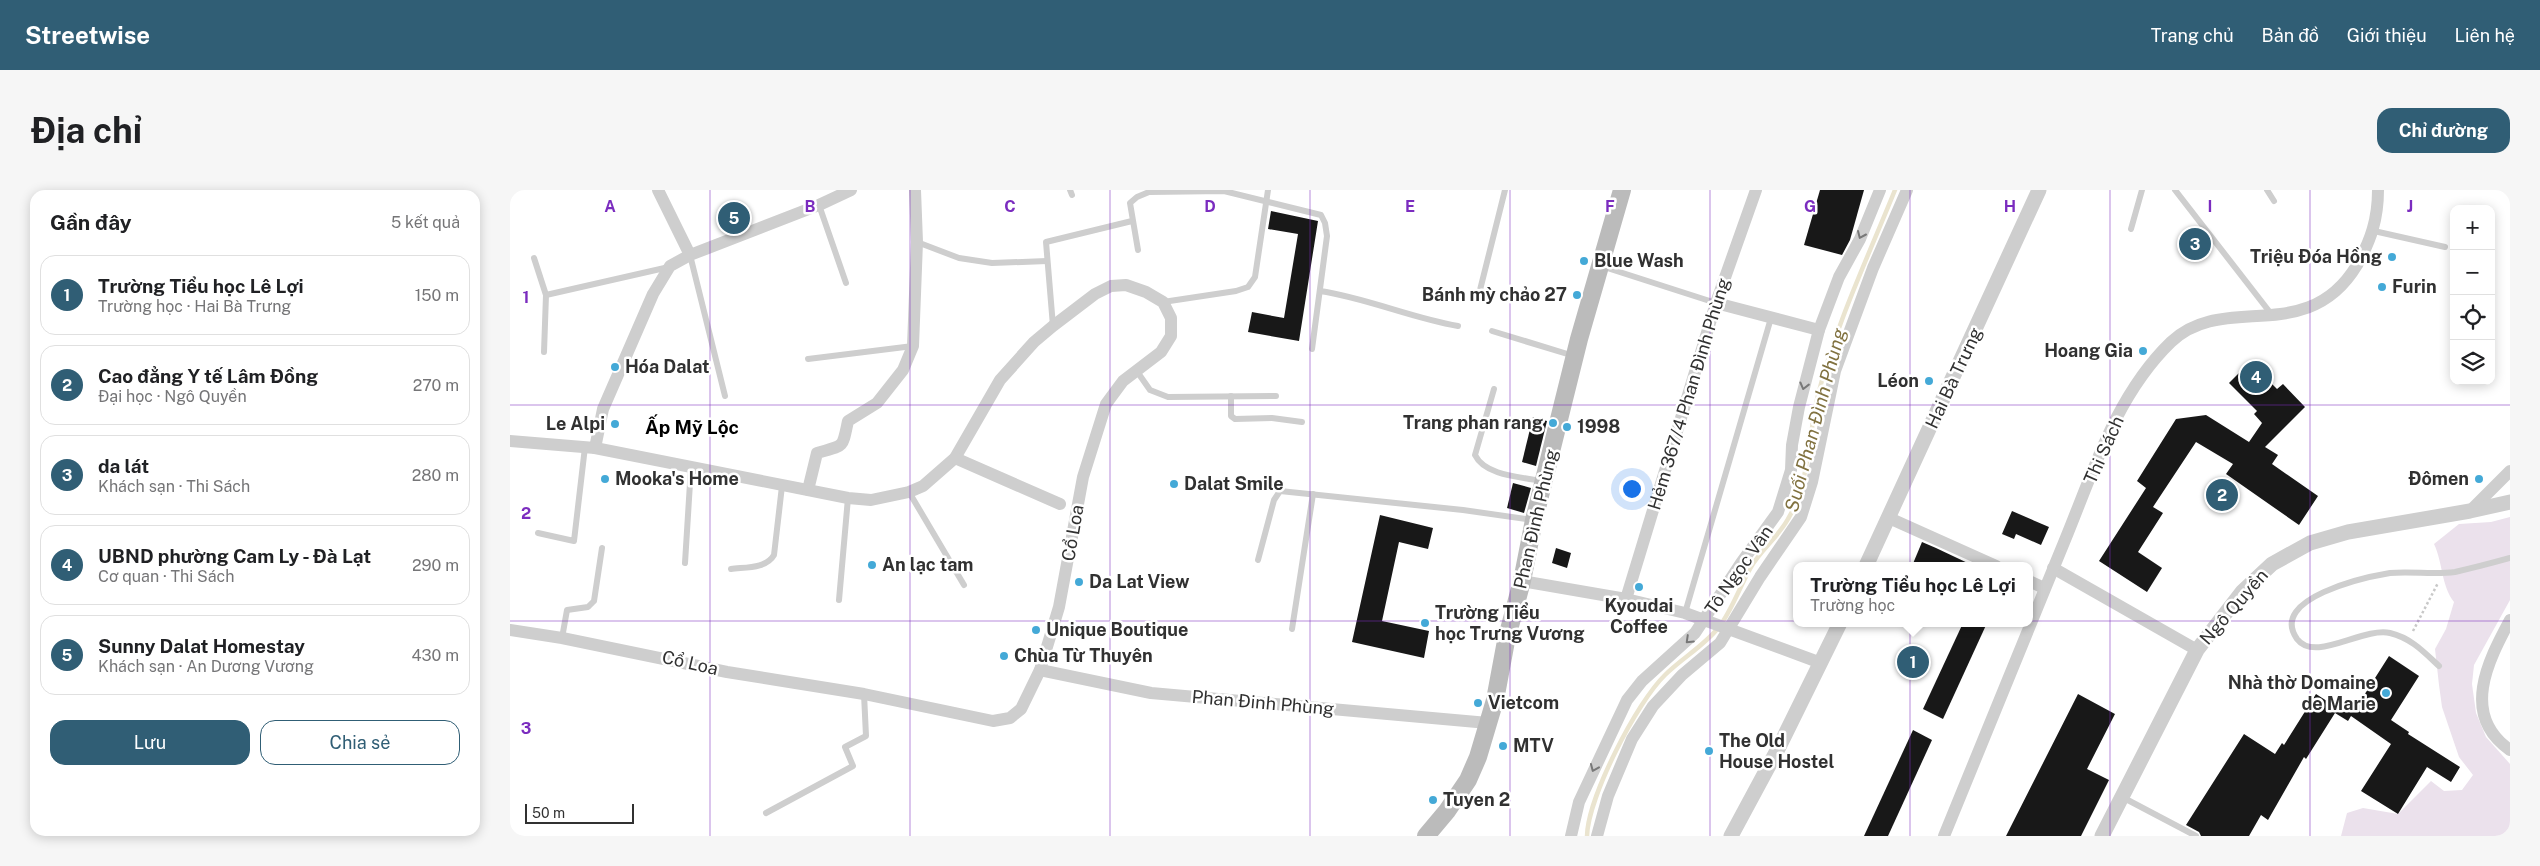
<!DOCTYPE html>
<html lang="vi">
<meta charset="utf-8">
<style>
:root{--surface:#fff;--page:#f6f6f6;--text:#202124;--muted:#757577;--line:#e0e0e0;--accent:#305e75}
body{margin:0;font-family:"Public Sans",sans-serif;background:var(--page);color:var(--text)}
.controls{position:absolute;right:15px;top:15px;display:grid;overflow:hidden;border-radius:10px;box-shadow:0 2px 12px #0003}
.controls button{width:45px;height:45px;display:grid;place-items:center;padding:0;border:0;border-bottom:1px solid var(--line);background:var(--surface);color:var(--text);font:25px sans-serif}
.scale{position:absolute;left:15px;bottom:12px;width:109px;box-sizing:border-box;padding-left:5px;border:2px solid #313131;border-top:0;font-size:14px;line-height:18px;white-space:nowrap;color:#313131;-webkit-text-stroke:4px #fff;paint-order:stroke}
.you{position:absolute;left:1121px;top:298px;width:18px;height:18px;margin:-12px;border:4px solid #fff;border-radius:50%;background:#1a73e8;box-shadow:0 0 0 8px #1a73e833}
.badge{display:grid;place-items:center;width:32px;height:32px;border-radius:50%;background:var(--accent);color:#fff;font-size:16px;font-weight:700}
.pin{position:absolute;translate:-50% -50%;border:2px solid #fff;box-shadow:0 1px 5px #0006}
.popup{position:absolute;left:1283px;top:372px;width:240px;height:65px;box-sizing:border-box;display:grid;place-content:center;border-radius:10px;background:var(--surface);filter:drop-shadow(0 1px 4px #0005);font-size:16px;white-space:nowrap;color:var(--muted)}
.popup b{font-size:19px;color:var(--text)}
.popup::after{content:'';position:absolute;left:50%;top:100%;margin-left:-10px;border:10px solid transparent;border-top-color:var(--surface)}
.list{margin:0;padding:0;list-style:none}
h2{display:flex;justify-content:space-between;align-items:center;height:65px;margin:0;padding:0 20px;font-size:21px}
h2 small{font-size:16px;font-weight:400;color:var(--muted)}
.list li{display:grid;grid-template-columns:32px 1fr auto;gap:15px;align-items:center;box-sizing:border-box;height:80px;margin:0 10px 10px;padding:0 10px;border:1px solid var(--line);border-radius:15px}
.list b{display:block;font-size:19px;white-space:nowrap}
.list p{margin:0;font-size:16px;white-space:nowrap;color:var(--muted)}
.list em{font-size:16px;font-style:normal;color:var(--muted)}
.actions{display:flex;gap:10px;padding:15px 20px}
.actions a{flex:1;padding:11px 0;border:1px solid var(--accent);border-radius:15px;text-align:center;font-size:18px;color:var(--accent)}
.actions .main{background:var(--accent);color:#fff}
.icon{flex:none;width:28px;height:28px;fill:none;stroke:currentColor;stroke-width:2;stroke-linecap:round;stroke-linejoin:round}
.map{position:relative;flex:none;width:2000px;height:646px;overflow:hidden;border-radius:15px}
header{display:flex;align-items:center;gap:30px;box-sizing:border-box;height:70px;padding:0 25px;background:var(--accent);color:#fff}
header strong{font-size:24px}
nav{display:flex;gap:28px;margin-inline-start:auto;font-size:18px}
.intro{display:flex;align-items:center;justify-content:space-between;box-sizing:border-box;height:120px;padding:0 30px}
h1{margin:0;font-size:35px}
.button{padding:12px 22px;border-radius:15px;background:var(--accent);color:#fff;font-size:18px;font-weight:700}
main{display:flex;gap:30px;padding:0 30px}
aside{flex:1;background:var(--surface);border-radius:15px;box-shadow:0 2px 12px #0003}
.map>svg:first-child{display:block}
.green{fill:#ebe1ec}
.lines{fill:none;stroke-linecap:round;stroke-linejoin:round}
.stream{stroke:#eae4cf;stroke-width:4.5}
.building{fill:#181818}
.path{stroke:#c8c8c8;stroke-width:2.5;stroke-dasharray:2.5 2.5;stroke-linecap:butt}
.service{stroke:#cecece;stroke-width:6}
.minor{stroke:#cecece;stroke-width:12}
.tertiary{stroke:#cecece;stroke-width:15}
.secondary{stroke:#bbb;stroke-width:18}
.oneway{stroke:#787878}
.grid{fill:none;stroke:#7b2cbf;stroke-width:1;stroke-opacity:0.55}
.poi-dot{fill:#44a9d7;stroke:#fff;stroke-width:2}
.labels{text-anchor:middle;stroke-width:5;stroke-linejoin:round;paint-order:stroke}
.poi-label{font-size:18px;font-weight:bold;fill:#313131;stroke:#fff;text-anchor:start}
.street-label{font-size:18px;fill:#313131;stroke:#fff}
.water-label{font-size:19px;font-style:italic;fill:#817240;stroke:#fff}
.neighbourhood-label{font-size:19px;font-weight:bold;fill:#000;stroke:#fff}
.grid-label{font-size:16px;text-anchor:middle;font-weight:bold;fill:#7b2cbf;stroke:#fff;stroke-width:5;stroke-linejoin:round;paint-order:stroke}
</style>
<header>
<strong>Streetwise</strong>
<nav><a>Trang chủ</a><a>Bản đồ</a><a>Giới thiệu</a><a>Liên hệ</a></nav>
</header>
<div class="intro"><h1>Địa chỉ</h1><a class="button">Chỉ đường</a></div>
<main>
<aside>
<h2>Gần đây<small>5 kết quả</small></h2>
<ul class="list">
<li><span class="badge">1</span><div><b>Trường Tiểu học Lê Lợi</b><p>Trường học · Hai Bà Trưng</p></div><em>150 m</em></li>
<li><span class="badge">2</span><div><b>Cao đẳng Y tế Lâm Đồng</b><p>Đại học · Ngô Quyền</p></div><em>270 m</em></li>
<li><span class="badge">3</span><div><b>da lát</b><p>Khách sạn · Thi Sách</p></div><em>280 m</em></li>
<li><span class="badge">4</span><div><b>UBND phường Cam Ly - Đà Lạt</b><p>Cơ quan · Thi Sách</p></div><em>290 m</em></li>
<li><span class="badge">5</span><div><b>Sunny Dalat Homestay</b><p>Khách sạn · An Dương Vương</p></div><em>430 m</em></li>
</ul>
<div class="actions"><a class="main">Lưu</a><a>Chia sẻ</a></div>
</aside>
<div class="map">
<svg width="2000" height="646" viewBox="0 0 2000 646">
<rect width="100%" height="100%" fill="#fff"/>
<path class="green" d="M2000,327v83l-36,65 -2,19 4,29 10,24 24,27v72h-169l6,-23 16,-5 35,6 33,-33 13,10 18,-1 11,-15 -14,-18 -17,-50 -3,-22 -4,-36 11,-20 8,-27c-13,-17 -11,-39 -20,-58l25,-20 32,-2z"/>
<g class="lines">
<path class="stream" d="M1077,646c1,-39 50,-134 78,-161 17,-17 39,-29 54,-48 13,-17 21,-41 32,-60 10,-17 27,-30 37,-48 22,-37 20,-83 30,-124 18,-71 50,-138 77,-205"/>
</g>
<g class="building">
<polygon points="1310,0 1354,0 1340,50 1332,65 1294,55"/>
<polygon points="761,21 808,31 789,151 738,142 742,122 774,128 788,44 758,39"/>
<polygon points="1740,172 1767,199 1773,194 1795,217 1755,257 1768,265 1762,274 1808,306 1789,335 1716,284 1723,274 1686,252 1643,317 1653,323 1628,362 1652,378 1637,402 1589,371 1636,298 1627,291 1666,229 1696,225 1739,252 1752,233 1744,224 1747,221 1719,193"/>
<polygon points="1023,227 1037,231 1026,276 1012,272"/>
<polygon points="1003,293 1021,298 1014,323 997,318"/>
<polygon points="1502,321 1539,337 1531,355 1506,344 1504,349 1492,344"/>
<polygon points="870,325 923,338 918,359 889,352 872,431 919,441 914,468 842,452"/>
<polygon points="1412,352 1426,358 1464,376 1402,376"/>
<polygon points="1046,358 1061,363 1057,378 1042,373"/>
<polygon points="1453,433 1477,433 1433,529 1413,519"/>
<polygon points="1879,466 1909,486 1881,530 1899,542 1898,544 1950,577 1941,592 1917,577 1888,624 1851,601 1881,554 1841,526 1838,531 1825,523 1796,569 1794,567 1758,630 1751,625 1739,646 1691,646 1689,642 1676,635 1734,544 1765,564 1772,553 1774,555 1806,504 1820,513 1823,508 1844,521"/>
<polygon points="1568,504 1605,524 1577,579 1599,590 1571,646 1496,646"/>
<polygon points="1403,540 1422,550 1378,646 1354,646"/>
</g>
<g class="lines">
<polyline class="path" points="1903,441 1928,393"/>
<g class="service">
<polyline points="560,0 562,5"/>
<polyline points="1665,0 1762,125"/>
<polyline points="1757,0 1764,11"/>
<polyline points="309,15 336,93"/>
<polyline points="1621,39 1632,0"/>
<polyline points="1864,41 1935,57"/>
<polyline points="407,52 449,68 482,73 537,71"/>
<polyline points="628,60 620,13 627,7 639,2 714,1 811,25 815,33 817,46 802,159"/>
<polyline points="180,65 215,206"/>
<polyline points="24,68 36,105 34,162"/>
<polyline points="1091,76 1206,113"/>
<path d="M810,101c47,7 91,27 138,35"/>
<polyline points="36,105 159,77"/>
<polyline points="968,108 995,0"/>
<polyline points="653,112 726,101 738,97 745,87 758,0"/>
<polyline points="543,136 536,52 622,31"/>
<polyline points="982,141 1064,166"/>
<polyline points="298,169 403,156"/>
<polyline points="626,180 640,200 658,207 766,206"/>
<path d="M984,199l-19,66c10,21 47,22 67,26"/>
<polyline points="721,206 721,226 725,229 762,228 792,232"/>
<polyline points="399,302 454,395"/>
<polyline points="28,343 64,351 75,257"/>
<polyline points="748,370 764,310 770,301 953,320 1023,330"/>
<polyline points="175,373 181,277"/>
<path d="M221,379c13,-2 35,0 43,-14l8,-69"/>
<polyline points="329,410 338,308"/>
<polyline points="1175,423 1261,128"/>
<polyline points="782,439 803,304"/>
<polyline points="52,448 57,420 78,417 84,411 92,358"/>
<path d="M1929,476c-15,-14 -28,-28 -49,-33 -28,-6 -75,30 -93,6 -29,-41 69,-62 93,-66 22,-2 44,2 65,-1 18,-4 37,-9 55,-14"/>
<polyline points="1612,607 1686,646"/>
<polyline points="256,623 343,576 335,557 356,546 354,504"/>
</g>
<g class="minor">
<polyline points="148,0 180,65"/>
<polyline points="1206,113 1309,140"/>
<polyline points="0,251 85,258 338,308 361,310 399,302 413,296 445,268 490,190 524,152 543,136 585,104 601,96 616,95 636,102 653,112 661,128 661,146 651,162 613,191 596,214 573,287 549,417 530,480 511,519 500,528 483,531 354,504 217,482 52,448 0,440"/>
<polyline points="85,258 93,219 143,104 160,76 180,65 309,15 341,0"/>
<polyline points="445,268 550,314"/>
<path d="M298,300l9,-37c28,-8 25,-4 31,-32l29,-18 26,-33 10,-24 4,-104 -2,-52"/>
<polyline points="1960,321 2000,281"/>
<polyline points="1379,328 1486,376"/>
<polyline points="1543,378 1687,460"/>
<polyline points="1012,391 1116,409 1175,423 1311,473"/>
<polyline points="1519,391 1534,398"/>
<polyline points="1116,409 1206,113 1246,0"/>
<path d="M2000,430c-22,41 -50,95 0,130"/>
<polyline points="530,480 641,503 978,533"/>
<polyline points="1061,646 1069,612 1117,510 1132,491 1185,443 1231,373 1268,322 1281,280 1282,255 1289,217 1309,140 1329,87 1350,49 1370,0"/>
<polyline points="1087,646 1098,606 1122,549 1143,516 1172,485 1210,453 1250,387 1291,327 1302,292 1325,181 1363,78 1397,0"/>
<path d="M1434,646c41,-99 80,-198 121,-296 28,-68 51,-145 106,-198 53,-51 136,6 186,-77 14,-25 21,-46 21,-75"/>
</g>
<g class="tertiary">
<polyline points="1356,376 1529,0"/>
<polyline points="1221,646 1270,555 1330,433"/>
<polyline points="1592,646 1687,460 1732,402 1762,374 1800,353 1838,342 1960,321 2000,312"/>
</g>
<polyline class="secondary" points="916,646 937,621 958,590 968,567 985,510 996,451 1012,391 1024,330 1069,149 1112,0"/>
</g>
<defs><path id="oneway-chevron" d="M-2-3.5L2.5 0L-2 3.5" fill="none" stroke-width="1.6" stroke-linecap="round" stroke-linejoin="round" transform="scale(1.25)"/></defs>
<g class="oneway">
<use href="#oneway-chevron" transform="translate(1351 45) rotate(114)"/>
<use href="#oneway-chevron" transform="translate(1294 196) rotate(104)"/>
<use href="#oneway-chevron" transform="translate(1179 450) rotate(136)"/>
<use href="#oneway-chevron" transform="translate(1084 578) rotate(113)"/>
</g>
<path class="grid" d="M200,0v646M400,0v646M600,0v646M800,0v646M1000,0v646M1200,0v646M1400,0v646M1600,0v646M1800,0v646M0,215h2000M0,431h2000"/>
<g class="poi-dot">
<circle cx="1882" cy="67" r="5"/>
<circle cx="1074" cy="71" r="5"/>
<circle cx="1872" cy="97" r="5"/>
<circle cx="1067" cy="105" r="5"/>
<circle cx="1633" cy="161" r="5"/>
<circle cx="105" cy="177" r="5"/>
<circle cx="1419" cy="191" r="5"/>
<circle cx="1043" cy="233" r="5"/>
<circle cx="105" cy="234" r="5"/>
<circle cx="1057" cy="237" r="5"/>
<circle cx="95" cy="289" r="5"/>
<circle cx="1969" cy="289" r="5"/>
<circle cx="664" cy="294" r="5"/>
<circle cx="362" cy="375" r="5"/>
<circle cx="569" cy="392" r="5"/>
<circle cx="1129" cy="397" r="5"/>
<circle cx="915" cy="433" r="5"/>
<circle cx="526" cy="440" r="5"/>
<circle cx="494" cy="466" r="5"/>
<circle cx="1876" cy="503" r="5"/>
<circle cx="968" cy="513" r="5"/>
<circle cx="993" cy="556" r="5"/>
<circle cx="1199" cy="561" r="5"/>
<circle cx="923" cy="610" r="5"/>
</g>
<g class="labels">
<g class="poi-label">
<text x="1872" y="73" text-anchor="end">Triệu Đóa Hồng</text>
<text x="1084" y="77">Blue Wash</text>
<text x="1882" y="103">Furin</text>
<text x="1057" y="111" text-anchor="end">Bánh mỳ chảo 27</text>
<text x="1623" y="167" text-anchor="end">Hoang Gia</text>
<text x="115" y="183">Hóa Dalat</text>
<text x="1409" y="197" text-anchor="end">Léon</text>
<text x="1033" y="239" text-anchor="end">Trang phan rang</text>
<text x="95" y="240" text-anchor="end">Le Alpi</text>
<text x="1067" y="243">1998</text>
<text x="105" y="295">Mooka's Home</text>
<text x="1959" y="295" text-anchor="end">Đômen</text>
<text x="674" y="300">Dalat Smile</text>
<text x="372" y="381">An lạc tam</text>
<text x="579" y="398">Da Lat View</text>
<text x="1129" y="422" text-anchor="middle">Kyoudai<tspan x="1129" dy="21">Coffee</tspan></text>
<text x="925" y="429">Trường Tiểu<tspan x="925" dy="21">học Trưng Vương</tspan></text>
<text x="536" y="446">Unique Boutique</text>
<text x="504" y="472">Chùa Từ Thuyên</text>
<text x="1866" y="499" text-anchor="end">Nhà thờ Domaine<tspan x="1866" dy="21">de Marie</tspan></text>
<text x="978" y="519">Vietcom</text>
<text x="1209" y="557">The Old<tspan x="1209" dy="21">House Hostel</tspan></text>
<text x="1003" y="562">MTV</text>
<text x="933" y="616">Tuyen 2</text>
</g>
<g class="street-label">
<text transform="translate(1444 188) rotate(-65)" y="6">Hai Bà Trưng</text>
<text transform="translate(1179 204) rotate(-73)" y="6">Hẻm 367/4 Phan Đình Phùng</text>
<text transform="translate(1594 260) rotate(-66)" y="6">Thi Sách</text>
<text transform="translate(1026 329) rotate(-77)" y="6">Phan Đình Phùng</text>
<text transform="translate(563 343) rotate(-80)" y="6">Cổ Loa</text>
<text transform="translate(1229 380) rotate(-55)" y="6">Tô Ngọc Vân</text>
<text transform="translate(1724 417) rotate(-49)" y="6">Ngô Quyền</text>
<text transform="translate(180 473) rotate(13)" y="6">Cổ Loa</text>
<text transform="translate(753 513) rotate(5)" y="6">Phan Đinh Phùng</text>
</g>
<g class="water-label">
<text transform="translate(1305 230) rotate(-75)" y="7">Suối Phan Đình Phùng</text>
</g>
<g class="neighbourhood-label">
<text x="182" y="244">Ấp Mỹ Lộc</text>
</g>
</g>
<g class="grid-label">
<text x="100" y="22">A</text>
<text x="300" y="22">B</text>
<text x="500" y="22">C</text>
<text x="700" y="22">D</text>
<text x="900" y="22">E</text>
<text x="1100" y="22">F</text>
<text x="1300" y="22">G</text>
<text x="1500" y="22">H</text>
<text x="1700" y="22">I</text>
<text x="1900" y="22">J</text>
<text x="16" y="113">1</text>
<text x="16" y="329">2</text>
<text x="16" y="544">3</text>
</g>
</svg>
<div class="controls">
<button>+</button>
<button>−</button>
<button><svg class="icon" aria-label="locate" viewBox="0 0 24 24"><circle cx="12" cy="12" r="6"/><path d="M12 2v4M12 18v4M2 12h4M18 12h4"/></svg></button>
<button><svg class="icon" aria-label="layers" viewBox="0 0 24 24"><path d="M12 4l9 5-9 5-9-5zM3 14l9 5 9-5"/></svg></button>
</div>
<div class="scale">50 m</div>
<div class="you"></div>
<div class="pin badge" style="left:1403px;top:472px">1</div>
<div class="popup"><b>Trường Tiểu học Lê Lợi</b>Trường học</div>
<div class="pin badge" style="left:1712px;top:305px">2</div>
<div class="pin badge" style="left:1685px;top:54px">3</div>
<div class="pin badge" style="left:1746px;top:187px">4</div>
<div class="pin badge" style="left:224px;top:28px">5</div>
</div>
</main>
